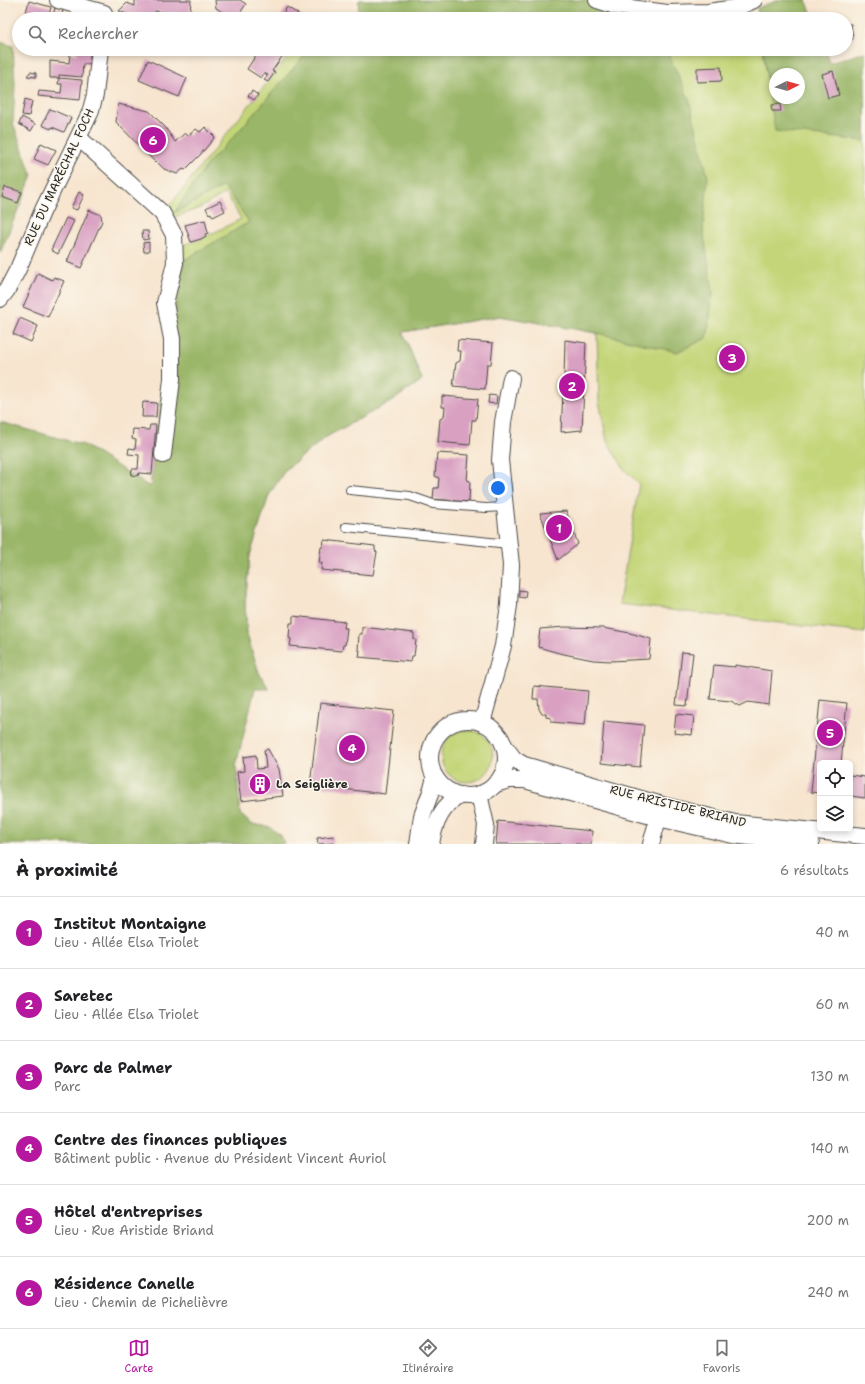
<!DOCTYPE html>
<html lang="fr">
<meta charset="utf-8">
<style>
:root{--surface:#fff;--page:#f6f6f6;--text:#202124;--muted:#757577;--line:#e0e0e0;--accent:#b5179e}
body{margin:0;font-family:"Shantell Sans",sans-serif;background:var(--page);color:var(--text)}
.controls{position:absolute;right:12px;bottom:12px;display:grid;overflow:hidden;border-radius:6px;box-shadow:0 2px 6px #0003}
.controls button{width:36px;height:36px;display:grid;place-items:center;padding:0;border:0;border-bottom:1px solid var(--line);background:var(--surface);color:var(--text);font:20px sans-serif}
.compass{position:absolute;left:769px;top:68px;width:36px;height:36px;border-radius:50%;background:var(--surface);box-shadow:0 2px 6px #0003;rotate:85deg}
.you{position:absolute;left:498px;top:488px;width:14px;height:14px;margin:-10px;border:3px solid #fff;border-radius:50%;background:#1a73e8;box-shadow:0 0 0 6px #1a73e833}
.badge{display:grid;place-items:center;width:26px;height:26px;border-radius:50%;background:var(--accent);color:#fff;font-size:13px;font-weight:700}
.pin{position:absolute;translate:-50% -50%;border:2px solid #fff;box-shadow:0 1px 4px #0006}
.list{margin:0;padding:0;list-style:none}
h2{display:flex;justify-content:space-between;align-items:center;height:52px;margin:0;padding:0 16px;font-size:17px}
h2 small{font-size:13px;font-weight:400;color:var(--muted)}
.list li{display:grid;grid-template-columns:26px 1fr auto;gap:12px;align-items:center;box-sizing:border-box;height:72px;padding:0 16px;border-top:1px solid var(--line)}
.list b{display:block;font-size:15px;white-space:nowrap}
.list p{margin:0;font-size:13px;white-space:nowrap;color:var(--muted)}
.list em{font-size:13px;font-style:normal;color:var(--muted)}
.icon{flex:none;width:22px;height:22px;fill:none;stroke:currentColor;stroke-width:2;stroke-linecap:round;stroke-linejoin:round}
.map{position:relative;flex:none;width:865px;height:844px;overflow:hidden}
.search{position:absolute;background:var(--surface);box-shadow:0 2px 6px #0003;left:12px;right:12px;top:12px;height:44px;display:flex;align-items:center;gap:10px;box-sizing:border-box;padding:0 14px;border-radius:22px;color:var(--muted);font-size:15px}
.sheet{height:484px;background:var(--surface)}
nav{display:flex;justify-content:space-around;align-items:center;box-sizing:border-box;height:56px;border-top:1px solid var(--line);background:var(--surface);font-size:11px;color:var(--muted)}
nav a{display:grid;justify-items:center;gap:2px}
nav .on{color:var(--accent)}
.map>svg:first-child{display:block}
.green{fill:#c3d578;stroke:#778052}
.forest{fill:#9ab668;stroke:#62704a;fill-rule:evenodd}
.building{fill:#d9a0c2}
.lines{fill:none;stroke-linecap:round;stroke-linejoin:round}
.service-casing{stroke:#4a4744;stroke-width:10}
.minor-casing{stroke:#4a4744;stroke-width:18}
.service{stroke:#fff;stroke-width:8}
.minor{stroke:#fff;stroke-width:16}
.labels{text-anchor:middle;stroke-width:3;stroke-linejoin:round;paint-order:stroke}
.street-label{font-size:12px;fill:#2b2b2b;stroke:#fbf7ec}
.poi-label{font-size:12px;font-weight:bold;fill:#2b2b2b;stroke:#fbf7ec;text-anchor:start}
</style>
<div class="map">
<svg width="865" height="844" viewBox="0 0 865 844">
<rect width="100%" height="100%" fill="#fbf7ec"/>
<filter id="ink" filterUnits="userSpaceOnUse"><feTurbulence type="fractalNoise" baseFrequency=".025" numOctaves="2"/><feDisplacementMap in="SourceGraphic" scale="8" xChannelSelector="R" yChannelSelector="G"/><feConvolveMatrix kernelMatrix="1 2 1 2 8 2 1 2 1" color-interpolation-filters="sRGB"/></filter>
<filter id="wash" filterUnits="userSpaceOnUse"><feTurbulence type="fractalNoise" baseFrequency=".012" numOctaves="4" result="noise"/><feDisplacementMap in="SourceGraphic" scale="16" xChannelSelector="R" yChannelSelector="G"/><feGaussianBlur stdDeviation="0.9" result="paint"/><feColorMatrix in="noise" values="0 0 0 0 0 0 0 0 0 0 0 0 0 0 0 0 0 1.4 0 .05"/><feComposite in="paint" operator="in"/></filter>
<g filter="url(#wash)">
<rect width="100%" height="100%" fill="#f7e5cf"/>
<g class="green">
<polygon points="294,49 763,49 773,118 865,94 865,633 619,604 639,484 624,469 607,441 599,401 597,333 500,316 403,332 422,380 392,401 326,437 285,470 269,495 250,555 245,603 247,635 259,673 269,689 255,688 171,301 179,246 201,239 241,219 226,193 200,208 172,218 166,210"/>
<circle cx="467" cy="756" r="26"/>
</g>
<g class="forest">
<polygon points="359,0 627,0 644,19 347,19 358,12"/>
<polygon points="779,0 806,0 814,19 759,19 757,8"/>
<polygon points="0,42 13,46 15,85 13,123 32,176 0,253"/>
<polygon points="310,49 666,49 689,99 708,178 703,229 713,292 707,338 677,352 597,333 500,316 403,332 422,380 392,401 326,437 285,470 269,495 250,555 245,603 247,635 259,673 269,689 255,689 236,765 240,814 251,824 270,827 282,837 284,844 0,844 0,422 84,445 150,487 166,367 184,260 249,222 224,186 174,213 209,162 231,140"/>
<path d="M763,49h62l5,14 35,-11v89l-90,-10zM775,74h24v24h-24z"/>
</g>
<g id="blocks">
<g class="building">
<polygon points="135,0 191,0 190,14 176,14 175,19 162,19 163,12 155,11 155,19 138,19 119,11 127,3 135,6"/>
<polygon points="215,0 240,0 246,4 236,19 234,19 216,8"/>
<polygon points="29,1 51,7 48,19 31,19 33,14 26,12"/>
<polygon points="287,7 306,19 279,19"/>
<polygon points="55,8 63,10 61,19 52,19"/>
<polygon points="846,24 851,24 853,39 846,39"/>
<polygon points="77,49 90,49 90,64 83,64 82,77 59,75 59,78 50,78 50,61 69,63 70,53 77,54"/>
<polygon points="260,49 283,49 286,51 272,71 275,72 268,82 264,80 268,75 264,73 261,78 247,69"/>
<polygon points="148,60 187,78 179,97 139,80"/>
<polygon points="721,67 722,81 697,82 697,68"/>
<polygon points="833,71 839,95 828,98 822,74"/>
<polygon points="30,72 36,73 36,77 27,76"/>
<polygon points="59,78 82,80 80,100 38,96 39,91 61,93 62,84 58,84"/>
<polygon points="252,91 258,95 254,100 248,96"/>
<polygon points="25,99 32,101 29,116 22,115"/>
<polygon points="118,104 149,111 165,127 175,142 185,133 188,136 196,129 200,132 205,127 215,137 200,155 185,170 183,169 177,174 164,169 156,161 155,162 116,122"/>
<polygon points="780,104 781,111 772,111 771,105"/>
<polygon points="50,109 71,118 64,132 52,127 51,129 42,125"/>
<polygon points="22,117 35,124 31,131 19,124"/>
<polygon points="41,143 56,150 48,165 34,159"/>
<polygon points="5,187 22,192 18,203 2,197"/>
<polygon points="79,192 84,195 77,210 71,208"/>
<polygon points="220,201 225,211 213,217 211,213 209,214 206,208"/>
<polygon points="89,210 101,215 102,221 81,268 67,262"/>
<polygon points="66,218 74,221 58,254 51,250"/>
<polygon points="205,220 208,233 205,234 206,236 201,239 191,242 185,225"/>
<polygon points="142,231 148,231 149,239 143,240"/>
<polygon points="149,242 149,251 144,252 143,243"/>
<polygon points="38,273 52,280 54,277 64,281 48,317 23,307"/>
<polygon points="20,318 38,326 31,342 13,334"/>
<polygon points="458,340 493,343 491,364 487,364 485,389 453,386 456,363 460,361 461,351 457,351"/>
<polygon points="565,340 586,343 582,430 561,432 563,392 561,391 561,381 564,379"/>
<polygon points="489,395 497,396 496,404 488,403"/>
<polygon points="442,396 478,399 476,420 472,420 470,445 438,442 440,419 444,417 445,407 442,407"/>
<polygon points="143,402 157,403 156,417 142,417"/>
<polygon points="150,425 156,425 152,474 139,473 138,476 131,475 132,469 138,469 139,455 128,454 129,448 135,449 136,440 132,439 133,429 149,430"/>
<polygon points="437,453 469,455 467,480 470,481 469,502 433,499 434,488 438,488 439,478 435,476"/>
<polygon points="566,511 578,544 558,560 540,513"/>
<polygon points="324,540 375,546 375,551 377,552 373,575 321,570 322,563 319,563 321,547 323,547"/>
<polygon points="519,590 526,591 525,598 519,597"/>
<polygon points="293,616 345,622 344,628 347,628 345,645 343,645 342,651 290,646 291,639 289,638 290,623 293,623"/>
<polygon points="362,627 414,633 414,639 416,640 414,656 412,656 411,662 359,657 360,650 358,650 359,634 362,634"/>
<polygon points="565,627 603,628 630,633 651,639 649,659 611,661 593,660 559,653 538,647 540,629"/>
<polygon points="682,652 693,653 687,706 676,705"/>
<polygon points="714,665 735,667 735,665 772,671 769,705 748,702 740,706 731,701 710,699"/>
<polygon points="534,686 588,691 585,725 551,722 551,718 546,717 546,714 542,714 539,709 538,699 533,699"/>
<polygon points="820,700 847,703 841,763 820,763 820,793 811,792"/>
<polygon points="320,703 394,711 385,794 310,785"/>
<polygon points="676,714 694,716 692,735 674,733"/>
<polygon points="604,721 644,725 640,767 601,763"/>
<polygon points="268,749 279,769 283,796 241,801 237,772 244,771 243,757 256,755 257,769 266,768 264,750"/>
<polygon points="850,775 865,777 865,798 850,796"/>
<polygon points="498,821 592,831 591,844 496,844"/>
<polygon points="333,836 334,843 318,844 317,838"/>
</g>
</g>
</g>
<g filter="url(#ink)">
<use href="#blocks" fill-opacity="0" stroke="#4a4744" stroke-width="1"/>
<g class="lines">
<g class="service-casing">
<g id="service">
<polyline points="350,490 410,496 433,504 486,508 505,507"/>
<polyline points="346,527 509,544"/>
</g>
</g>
<g class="minor-casing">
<g id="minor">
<polyline points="58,0 104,13"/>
<polyline points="597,0 615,6 667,13 708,12 736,8 754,0"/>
<polyline points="79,138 162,213 174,235 175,263 165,303 172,339 172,379 163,455"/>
<polyline points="0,299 7,290 18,269 43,210 90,113 95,95 100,49"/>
<circle cx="468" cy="758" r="38"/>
<polyline points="482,723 503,646 509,605 511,565 500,460 503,422 511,378"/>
<polyline points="503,744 514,759 524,765 662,805 735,823 865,836"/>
<polyline points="495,784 509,780 525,780 658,818 733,835 811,844"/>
<polyline points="479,794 486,825 484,844"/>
<polyline points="418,844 422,816 432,789 435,777"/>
<path d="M431,844c3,-21 11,-39 30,-49"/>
<polyline points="651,844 661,808"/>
</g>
</g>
<use href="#service" class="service"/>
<use href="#minor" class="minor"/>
</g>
</g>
<defs>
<g id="building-disc" transform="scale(1.15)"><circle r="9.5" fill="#b5179e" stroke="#fbf7ec"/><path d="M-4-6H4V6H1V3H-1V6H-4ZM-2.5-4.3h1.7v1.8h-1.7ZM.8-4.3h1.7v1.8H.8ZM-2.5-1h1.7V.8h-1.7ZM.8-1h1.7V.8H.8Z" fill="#fff"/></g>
</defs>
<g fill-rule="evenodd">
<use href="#building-disc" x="260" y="784"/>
</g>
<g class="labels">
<g class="street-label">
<text transform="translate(59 177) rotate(-65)" y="4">RUE DU MARÉCHAL FOCH</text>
<text transform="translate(678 806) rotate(14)" y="4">RUE ARISTIDE BRIAND</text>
</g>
<g class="poi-label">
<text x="276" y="788">La Seiglière</text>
</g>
</g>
</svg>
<div class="controls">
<button><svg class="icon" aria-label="locate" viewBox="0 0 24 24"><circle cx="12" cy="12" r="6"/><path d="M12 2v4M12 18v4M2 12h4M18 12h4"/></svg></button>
<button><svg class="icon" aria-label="layers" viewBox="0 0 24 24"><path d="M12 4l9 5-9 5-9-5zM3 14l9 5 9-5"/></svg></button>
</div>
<svg class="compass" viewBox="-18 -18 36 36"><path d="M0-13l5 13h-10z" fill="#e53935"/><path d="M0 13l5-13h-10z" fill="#757577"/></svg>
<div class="you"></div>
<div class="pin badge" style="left:559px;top:528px">1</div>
<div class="pin badge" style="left:572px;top:386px">2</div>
<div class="pin badge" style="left:732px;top:358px">3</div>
<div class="pin badge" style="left:352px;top:748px">4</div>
<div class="pin badge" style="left:830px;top:733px">5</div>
<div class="pin badge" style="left:153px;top:140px">6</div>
<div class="search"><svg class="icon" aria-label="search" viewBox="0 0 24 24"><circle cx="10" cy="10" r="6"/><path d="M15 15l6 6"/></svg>Rechercher</div>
</div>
<section class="sheet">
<h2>À proximité<small>6 résultats</small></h2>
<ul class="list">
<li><span class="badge">1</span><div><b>Institut Montaigne</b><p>Lieu · Allée Elsa Triolet</p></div><em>40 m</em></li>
<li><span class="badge">2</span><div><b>Saretec</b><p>Lieu · Allée Elsa Triolet</p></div><em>60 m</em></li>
<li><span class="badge">3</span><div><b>Parc de Palmer</b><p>Parc</p></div><em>130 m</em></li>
<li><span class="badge">4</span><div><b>Centre des finances publiques</b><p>Bâtiment public · Avenue du Président Vincent Auriol</p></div><em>140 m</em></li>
<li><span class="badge">5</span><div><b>Hôtel d'entreprises</b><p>Lieu · Rue Aristide Briand</p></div><em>200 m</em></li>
<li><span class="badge">6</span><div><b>Résidence Canelle</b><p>Lieu · Chemin de Pichelièvre</p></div><em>240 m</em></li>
</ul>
</section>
<nav>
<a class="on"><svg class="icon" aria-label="map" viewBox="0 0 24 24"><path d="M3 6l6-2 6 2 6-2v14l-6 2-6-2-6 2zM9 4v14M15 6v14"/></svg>Carte</a>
<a><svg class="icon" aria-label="directions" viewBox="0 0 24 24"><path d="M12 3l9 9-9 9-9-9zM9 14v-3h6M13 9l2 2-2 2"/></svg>Itinéraire</a>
<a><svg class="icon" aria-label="saved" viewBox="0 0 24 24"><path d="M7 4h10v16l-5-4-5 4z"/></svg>Favoris</a>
</nav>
